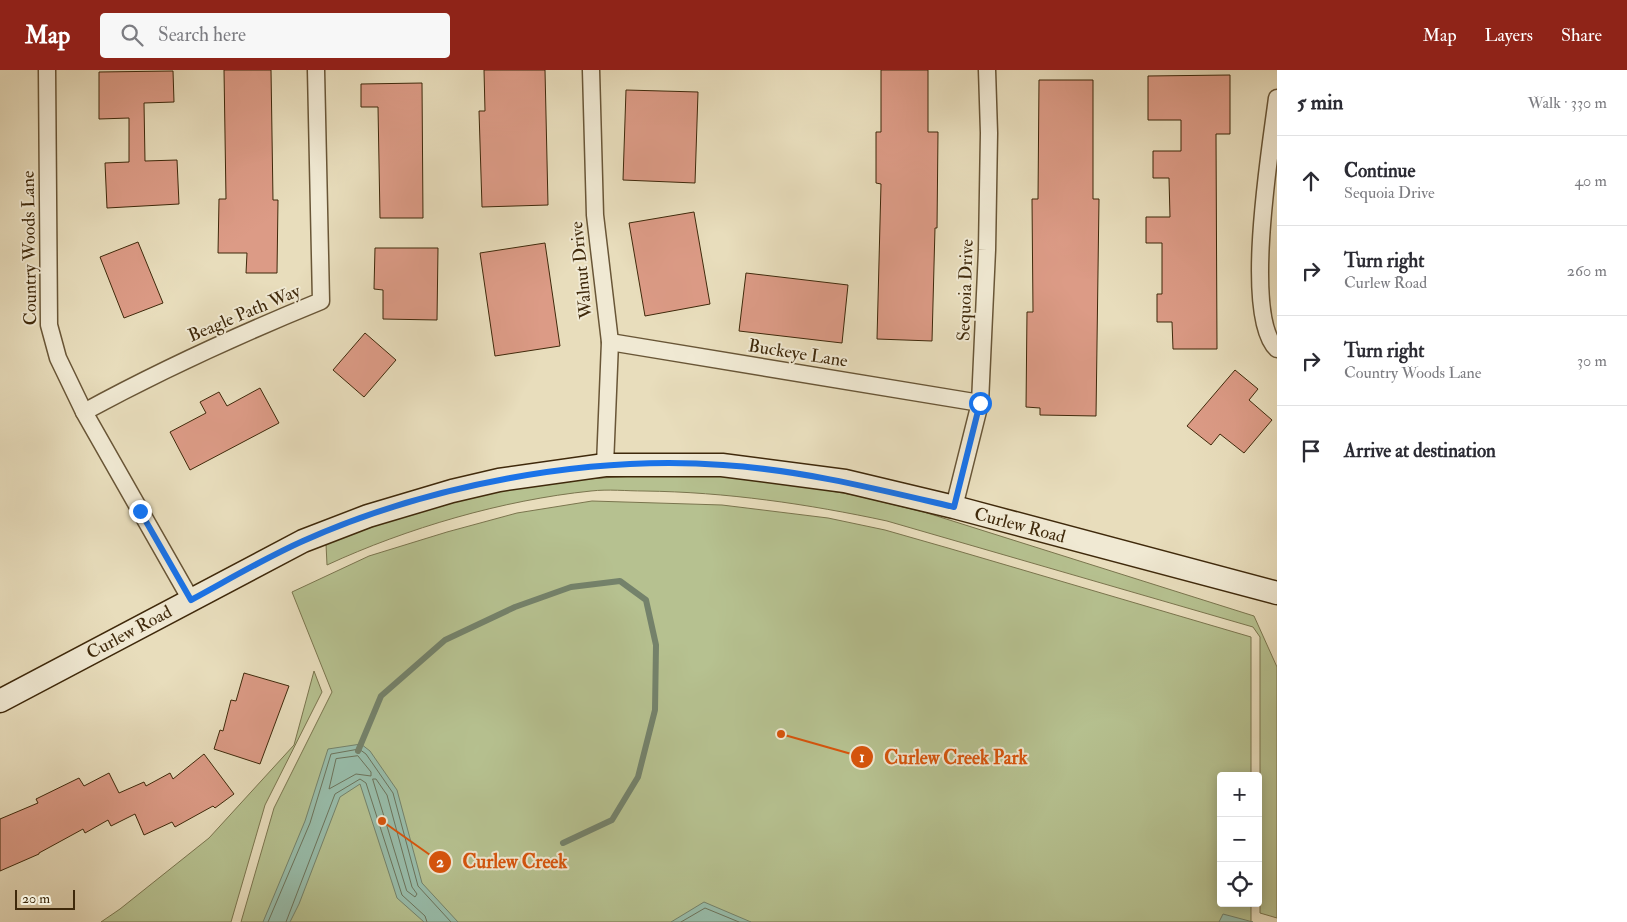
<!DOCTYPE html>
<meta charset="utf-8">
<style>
:root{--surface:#fff;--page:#f7f7f7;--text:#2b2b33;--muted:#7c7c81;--line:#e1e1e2;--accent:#8f2418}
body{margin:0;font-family:"IM FELL Double Pica",serif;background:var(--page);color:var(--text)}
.controls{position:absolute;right:15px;bottom:15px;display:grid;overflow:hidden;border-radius:5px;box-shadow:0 2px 12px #0003}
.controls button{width:45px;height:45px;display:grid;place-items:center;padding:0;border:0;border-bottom:1px solid var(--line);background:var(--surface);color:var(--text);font:25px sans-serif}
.scale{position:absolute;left:15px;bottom:12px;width:60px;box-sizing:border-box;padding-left:5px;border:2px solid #3f290b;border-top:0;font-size:14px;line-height:18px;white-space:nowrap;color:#3f290b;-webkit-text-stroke:4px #f0e9d3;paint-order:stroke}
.stop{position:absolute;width:15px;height:15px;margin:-11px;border:4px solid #1a73e8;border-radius:50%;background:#fff}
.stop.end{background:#1a73e8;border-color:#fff;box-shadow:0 1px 5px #0008}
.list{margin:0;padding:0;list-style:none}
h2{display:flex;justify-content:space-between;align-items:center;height:65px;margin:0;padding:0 20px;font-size:21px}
h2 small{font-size:16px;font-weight:400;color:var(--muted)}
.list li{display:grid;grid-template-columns:32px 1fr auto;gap:15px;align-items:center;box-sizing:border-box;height:90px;padding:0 20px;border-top:1px solid var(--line)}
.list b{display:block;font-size:19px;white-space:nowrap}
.list p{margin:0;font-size:16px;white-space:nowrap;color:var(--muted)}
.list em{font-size:16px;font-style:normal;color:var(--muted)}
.icon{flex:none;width:28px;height:28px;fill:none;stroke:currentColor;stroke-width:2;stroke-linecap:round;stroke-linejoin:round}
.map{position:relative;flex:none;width:1277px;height:852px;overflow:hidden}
header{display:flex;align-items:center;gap:30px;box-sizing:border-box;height:70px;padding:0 25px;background:var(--accent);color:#fff}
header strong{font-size:24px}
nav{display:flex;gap:28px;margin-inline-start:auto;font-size:18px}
.search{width:350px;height:45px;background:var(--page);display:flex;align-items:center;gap:12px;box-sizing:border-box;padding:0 18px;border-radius:5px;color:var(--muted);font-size:19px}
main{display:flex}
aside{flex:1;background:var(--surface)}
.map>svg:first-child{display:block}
.green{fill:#b6c190;stroke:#7a754e}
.water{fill:#98bdab;stroke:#74826b}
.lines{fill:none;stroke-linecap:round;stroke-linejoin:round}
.shore{stroke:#6c735b;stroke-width:1}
.stream{stroke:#74826b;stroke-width:6}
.building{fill:#dc9b86;stroke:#3f290b}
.minor-casing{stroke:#695637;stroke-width:19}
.secondary-casing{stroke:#3f290b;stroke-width:25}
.minor{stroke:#f0e9d3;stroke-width:16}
.secondary{stroke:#f0e9d3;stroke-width:22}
.route{stroke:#1a73e8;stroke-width:6}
.labels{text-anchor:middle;stroke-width:4;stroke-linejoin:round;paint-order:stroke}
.street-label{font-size:18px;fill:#3f290b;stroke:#f0e9d3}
.leader{fill:none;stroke:#d7540c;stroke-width:2}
.callout-dot{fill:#d7540c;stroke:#f0e9d3;stroke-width:2}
.mark-label{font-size:15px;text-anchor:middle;font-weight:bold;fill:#fff}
.callout-label{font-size:19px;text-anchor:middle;font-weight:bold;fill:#d7540c;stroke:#f0e9d3;stroke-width:4;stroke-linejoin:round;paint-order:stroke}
</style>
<header>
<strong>Map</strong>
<div class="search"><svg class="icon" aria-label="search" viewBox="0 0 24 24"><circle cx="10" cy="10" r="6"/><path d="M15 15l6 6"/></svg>Search here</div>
<nav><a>Map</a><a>Layers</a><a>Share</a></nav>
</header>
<main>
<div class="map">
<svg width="1277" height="852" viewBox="0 0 1277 852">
<rect width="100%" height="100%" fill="#e8ddbc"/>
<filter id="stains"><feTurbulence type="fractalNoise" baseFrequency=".004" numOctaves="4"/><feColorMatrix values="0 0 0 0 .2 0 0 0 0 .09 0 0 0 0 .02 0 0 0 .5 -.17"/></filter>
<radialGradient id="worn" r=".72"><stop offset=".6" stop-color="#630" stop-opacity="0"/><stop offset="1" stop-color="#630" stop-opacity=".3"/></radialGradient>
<g class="green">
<path d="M658,405l63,1 59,6 74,13 70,17 330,104 23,51v251l-17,-5v-276l-7,-10 -366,-106c-79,-17 -161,-29 -243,-30 -17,0 -36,-2 -53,0 -88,9 -184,37 -264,74l-1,-21c66,-25 135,-49 204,-59 43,-6 85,-8 128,-10z"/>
<polygon points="592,431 722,435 828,448 885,460 948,478 1251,567 1251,706 1221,706 1221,833 1251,833 1251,852 241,852 274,738 332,622 292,522 369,486 447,462 517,443"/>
<polygon points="314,601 322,622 265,735 231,852 101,852 120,839 209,768 294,675"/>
</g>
<g class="water">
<polygon points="361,674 370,681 397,720 422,813 458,852 424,852 397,828 360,714 340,727 299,834 290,852 263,852 305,751 328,679"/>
<polygon points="704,832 751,852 671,852"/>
<polygon points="1223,844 1253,852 1219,852"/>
</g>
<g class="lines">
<g class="shore">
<polygon points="358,686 371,702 371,706 356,704 329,719 336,689"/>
<polygon points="373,709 376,709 387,725 412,817 417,824 415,827 407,821"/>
<polyline points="268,852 310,753 331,684 359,679 366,684 393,723 418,816 451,852"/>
<polyline points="286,852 335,724 360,709 366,713 402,825 425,846 427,852"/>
<polyline points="681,852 705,838 739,852"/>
</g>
<polyline class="stream" points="358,681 381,626 445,570 515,537 571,517 620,511 646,530 656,575 655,640 638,707 612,750 563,773"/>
</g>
<g class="building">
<polygon points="224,0 271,0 273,130 278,130 277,203 246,203 247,183 218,183 219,129 226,129"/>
<polygon points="484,0 545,0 548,135 482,137 479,41 485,41"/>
<polygon points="881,0 928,0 928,62 938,62 937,158 935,158 932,271 877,269 881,114 876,113 876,62 881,62"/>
<polygon points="173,1 174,32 144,33 145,91 177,90 179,134 107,138 105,93 129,92 129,48 99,49 99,2"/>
<polygon points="1230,5 1230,64 1216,64 1217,279 1173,279 1172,252 1157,252 1157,224 1162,224 1162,173 1146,173 1146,147 1170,147 1169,108 1153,108 1153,81 1181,81 1181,50 1148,50 1148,6"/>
<polygon points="1039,10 1093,10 1093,129 1099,129 1096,346 1040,345 1040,338 1026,337 1027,242 1033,242 1032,129 1038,129"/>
<polygon points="422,13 423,148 380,148 378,37 361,37 361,14"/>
<polygon points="626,20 698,22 695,113 623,110"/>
<polygon points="694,142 710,234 645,246 629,153"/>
<polygon points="138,172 163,233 124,248 100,187"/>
<polygon points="545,173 560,276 495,286 480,183"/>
<polygon points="375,178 438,178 437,250 383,249 383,220 374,219"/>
<polygon points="746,203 848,215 842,273 739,261"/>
<polygon points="365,263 396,290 364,327 333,300"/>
<polygon points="1235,300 1258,319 1249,330 1272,350 1244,383 1220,364 1211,375 1187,356"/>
<polygon points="260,318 279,353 190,400 170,362 206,343 200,332 219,322 227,336"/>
<polygon points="244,603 289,616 260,694 214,679 220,660 223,661 231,630 236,631"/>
<polygon points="204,684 234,724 215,738 213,736 175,757 172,752 144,765 135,744 111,756 108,750 85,763 83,759 39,783 39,784 0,801 0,749 38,733 36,729 79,708 84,716 109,703 119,723 144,712 146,716 170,703 173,709"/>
</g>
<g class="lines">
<g class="minor-casing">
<g id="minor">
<polyline points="47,0 49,255 58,288 84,342 191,530"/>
<polyline points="591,0 595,145 610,272 605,395"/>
<path d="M1277,28c-6,48 -35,219 0,251"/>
<polyline points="610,272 980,333"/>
<path d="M84,342c77,-42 156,-78 237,-111l-5,-231"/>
<polyline points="954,437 980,333 987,180 989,63 987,0"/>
</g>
</g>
<g class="secondary-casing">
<polyline id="secondary" points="0,631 303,471 368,446 452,421 499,410 605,395 722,395 845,411 954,437 1277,523"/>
</g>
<use href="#minor" class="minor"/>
<use href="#secondary" class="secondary"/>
</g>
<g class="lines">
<path class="route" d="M140,441l51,89c37,-20 74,-42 112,-59 125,-56 284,-86 420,-76 78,5 154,24 231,42l26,-104"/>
</g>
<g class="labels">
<g class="street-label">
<text transform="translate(29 178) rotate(-91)" y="6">Country Woods Lane</text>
<text transform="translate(581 200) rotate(-96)" y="6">Walnut Drive</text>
<text transform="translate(965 220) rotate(-88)" y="6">Sequoia Drive</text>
<text transform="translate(244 243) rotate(-23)" y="6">Beagle Path Way</text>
<text transform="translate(798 283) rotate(9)" y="6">Buckeye Lane</text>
<text transform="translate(1020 455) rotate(15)" y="6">Curlew Road</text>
<text transform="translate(129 562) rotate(-28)" y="6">Curlew Road</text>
</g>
</g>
<path class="leader" d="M781 664L862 687M382 751L440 792"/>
<g class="callout-dot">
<circle cx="781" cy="664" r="5"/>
<circle cx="382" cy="751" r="5"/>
<circle cx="862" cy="687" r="12"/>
<circle cx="440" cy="792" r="12"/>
</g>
<g class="mark-label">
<text x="862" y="692">1</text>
<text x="440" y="797">2</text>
</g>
<g class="callout-label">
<text x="956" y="694">Curlew Creek Park</text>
<text x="515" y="798">Curlew Creek</text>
</g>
<rect width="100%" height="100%" filter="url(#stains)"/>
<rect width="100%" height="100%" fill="url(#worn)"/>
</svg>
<div class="controls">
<button>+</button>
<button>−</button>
<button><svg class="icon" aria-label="locate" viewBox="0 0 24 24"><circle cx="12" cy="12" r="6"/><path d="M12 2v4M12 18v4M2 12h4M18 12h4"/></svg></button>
</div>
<div class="scale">20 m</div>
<div class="stop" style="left:980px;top:333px"></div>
<div class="stop end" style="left:140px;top:441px"></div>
</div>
<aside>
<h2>5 min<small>Walk · 330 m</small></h2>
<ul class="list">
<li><svg class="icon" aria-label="ahead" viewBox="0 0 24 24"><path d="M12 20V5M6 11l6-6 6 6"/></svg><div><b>Continue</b><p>Sequoia Drive</p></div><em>40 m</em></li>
<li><svg class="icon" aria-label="right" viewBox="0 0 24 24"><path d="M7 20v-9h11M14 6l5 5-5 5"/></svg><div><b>Turn right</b><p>Curlew Road</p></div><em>260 m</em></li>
<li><svg class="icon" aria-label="right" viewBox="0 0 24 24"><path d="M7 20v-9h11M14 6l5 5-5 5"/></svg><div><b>Turn right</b><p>Country Woods Lane</p></div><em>30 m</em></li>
<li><svg class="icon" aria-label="arrive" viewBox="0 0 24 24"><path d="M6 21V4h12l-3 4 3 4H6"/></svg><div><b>Arrive at destination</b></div></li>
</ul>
</aside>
</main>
